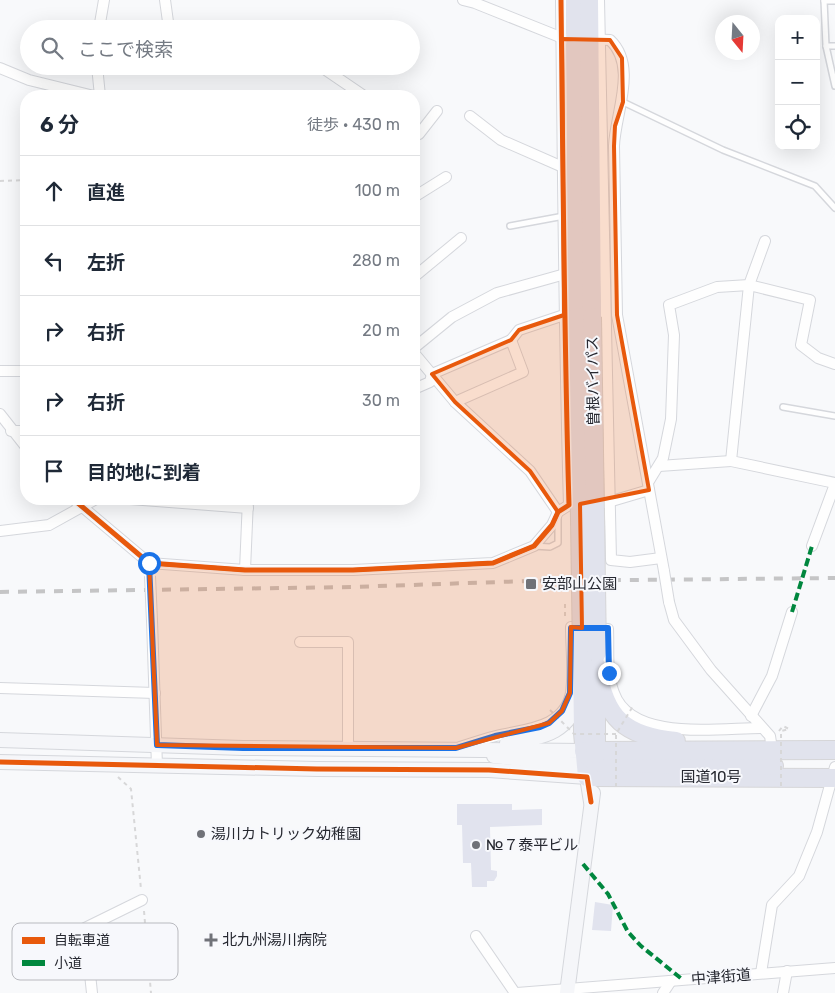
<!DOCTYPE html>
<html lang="ja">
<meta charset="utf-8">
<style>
:root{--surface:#fff;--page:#f2f2f3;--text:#1f2937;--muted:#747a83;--line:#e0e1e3}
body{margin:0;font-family:Rubik,"Noto Sans JP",sans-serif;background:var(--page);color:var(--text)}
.controls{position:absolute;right:15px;top:15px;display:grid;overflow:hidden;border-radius:10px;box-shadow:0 5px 20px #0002}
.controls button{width:45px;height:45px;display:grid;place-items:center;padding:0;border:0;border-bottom:1px solid var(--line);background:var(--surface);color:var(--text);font:25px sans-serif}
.compass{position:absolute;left:715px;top:15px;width:45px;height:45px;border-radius:50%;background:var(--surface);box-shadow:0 5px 20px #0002;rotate:162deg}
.stop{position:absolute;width:15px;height:15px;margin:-11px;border:4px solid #1a73e8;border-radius:50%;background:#fff}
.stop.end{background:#1a73e8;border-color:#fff;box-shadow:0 1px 5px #0008}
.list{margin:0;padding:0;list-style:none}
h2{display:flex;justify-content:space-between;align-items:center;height:65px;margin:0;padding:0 20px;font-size:21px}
h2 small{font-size:16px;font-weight:400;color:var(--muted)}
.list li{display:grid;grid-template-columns:32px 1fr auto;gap:15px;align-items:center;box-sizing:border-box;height:70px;padding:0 20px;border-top:1px solid var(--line)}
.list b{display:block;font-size:19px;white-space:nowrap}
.list em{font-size:16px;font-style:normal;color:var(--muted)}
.icon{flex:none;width:28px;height:28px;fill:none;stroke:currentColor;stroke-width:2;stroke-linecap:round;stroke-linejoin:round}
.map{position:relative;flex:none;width:835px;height:993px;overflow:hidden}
.search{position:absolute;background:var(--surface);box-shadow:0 5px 20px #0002;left:20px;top:20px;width:400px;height:55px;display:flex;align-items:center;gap:12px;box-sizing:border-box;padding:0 18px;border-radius:28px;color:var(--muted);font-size:19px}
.panel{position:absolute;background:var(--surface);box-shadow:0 5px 20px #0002;left:20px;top:90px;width:400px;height:415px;border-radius:20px}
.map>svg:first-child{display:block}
.building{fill:#e1e3ee}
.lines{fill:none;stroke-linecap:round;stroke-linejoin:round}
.lane-casing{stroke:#d5d7dc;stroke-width:8}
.street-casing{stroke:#d5d7dc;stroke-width:12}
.secondary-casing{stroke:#d5d7dc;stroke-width:16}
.highway-casing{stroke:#d6d6d8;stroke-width:20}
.path{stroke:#d7d7d8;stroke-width:2;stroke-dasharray:4 4;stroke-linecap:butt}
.lane{stroke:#fefefe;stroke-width:5}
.street{stroke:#fefefe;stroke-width:10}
.secondary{stroke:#f5f6f9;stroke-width:14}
.highway{stroke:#e1e3ed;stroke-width:18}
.rail{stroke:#c5c5c6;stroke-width:4;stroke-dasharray:9 9;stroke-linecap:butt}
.street-bridge-casing{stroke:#d5d7dc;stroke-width:12;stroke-linecap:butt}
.highway-bridge-casing{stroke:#d6d6d8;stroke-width:20;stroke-linecap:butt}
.path-bridge{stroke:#d7d7d8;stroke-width:2;stroke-dasharray:4 4;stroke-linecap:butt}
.street-bridge{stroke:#fefefe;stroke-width:10}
.highway-bridge{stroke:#e1e3ed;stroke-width:18}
.quiet{stroke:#00873e;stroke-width:4;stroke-dasharray:8 4;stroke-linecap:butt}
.cycleway-casing{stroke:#f7f8fc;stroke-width:8}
.cycleway{stroke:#e8590c;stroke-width:5}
.route{stroke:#1a73e8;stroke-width:6}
.marked{fill:#e8590c;fill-opacity:0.2;stroke:#e8590c;stroke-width:4;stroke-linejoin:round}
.poi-dot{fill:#707278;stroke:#f7f8fc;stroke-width:2}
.labels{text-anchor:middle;stroke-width:4;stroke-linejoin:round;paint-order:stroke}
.street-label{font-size:15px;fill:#272931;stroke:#f7f8fc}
.poi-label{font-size:15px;fill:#272931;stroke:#f7f8fc;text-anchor:start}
.key{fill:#f7f8fc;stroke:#b9babf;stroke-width:1}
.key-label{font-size:14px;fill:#272931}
</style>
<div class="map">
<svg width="835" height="993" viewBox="0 0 835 993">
<rect width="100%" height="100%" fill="#f8f9fb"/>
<g class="building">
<polygon points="457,804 512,804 512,810 542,809 542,825 490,827 491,870 497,871 497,876 494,881 487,881 487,887 472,887 471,863 463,863 462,825 457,825"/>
<polygon points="595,902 613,905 611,931 592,930"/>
</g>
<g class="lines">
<g class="lane-casing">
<g id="lane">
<polyline points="824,0 826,46 835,86"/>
<polyline points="824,1 835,1"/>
<polyline points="826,46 835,46"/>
<polyline points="623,102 723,150 815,186 835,208"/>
<polyline points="510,226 564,216"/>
<polyline points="783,407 835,416"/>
<polyline points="534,546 550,547 558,543 558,515"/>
</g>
</g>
<g class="street-casing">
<g id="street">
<polyline points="165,0 169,29"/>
<polyline points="463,0 475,3 565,39"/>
<polyline points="599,0 611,560 630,562 661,558"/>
<polyline points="99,29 104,0"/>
<path d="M585,39l25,1c28,26 5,74 4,106l3,169 47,256"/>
<polyline points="97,66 100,96"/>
<polyline points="320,66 364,96"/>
<polyline points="0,68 29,80 94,96"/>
<polyline points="470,116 501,140 565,168"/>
<polyline points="414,131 419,134 437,111"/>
<polyline points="414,197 446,177"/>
<polyline points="414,277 461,238"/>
<polyline points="511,340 519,330 564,315"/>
<polyline points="414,348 452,317 497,293 565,274"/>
<polyline points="414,353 455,402 530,471 558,512"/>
<polyline points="835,364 818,358 801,345 810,300 749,285 731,461 835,483"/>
<polyline points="0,371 26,371"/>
<polyline points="414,389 430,382 432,374 511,340 523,372 455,402"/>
<polyline points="0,414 26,447"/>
<polyline points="11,431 26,431"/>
<polyline points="659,466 731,461"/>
<polyline points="649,481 663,458 671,419 674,335 669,305 717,287 749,285 765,241"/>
<path d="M73,499l76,64 96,7h108l140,-7 41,-17 18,-21 6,-13 11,-7c-5,-168 -6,-337 -8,-505"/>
<polyline points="130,499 248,508"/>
<polyline points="605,503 649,490"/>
<polyline points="0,531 49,525 96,499"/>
<polyline points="812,546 835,484"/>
<polyline points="245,570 248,499"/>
<polyline points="669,602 674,620 711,670 770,736 772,749"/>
<polyline points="152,621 157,766"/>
<polyline points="300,642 348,642 348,748"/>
<polyline points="0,688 155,693"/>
<polyline points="751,716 772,676 792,612"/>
<path d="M460,747c12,-4 24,-8 36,-11 28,-7 68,-7 75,-43 3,-21 0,-45 0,-66l37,2c1,21 -2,44 6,64 17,49 105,35 147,35"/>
<polyline points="476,936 515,993"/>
<polyline points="761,973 772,905 799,876 817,832 835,767"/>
<polyline points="92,993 90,974 85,967 85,928 142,900"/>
<polyline points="517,993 835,968"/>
<polyline points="663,993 671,981"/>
<polyline points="783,993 787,971"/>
</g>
</g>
<g class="secondary-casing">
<g id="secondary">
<polyline points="0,740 243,748 584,751"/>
<path d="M507,743c35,-6 64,-9 72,-49"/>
<polyline points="494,756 577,765 592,773"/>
<polyline points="0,762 317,769 489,770 587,777 591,802"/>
<polyline points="567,993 593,793"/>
</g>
</g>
<g class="highway-casing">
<g id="highway">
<polyline points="575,0 577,317"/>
<polyline points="589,0 592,317"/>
<polyline points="582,654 583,733 587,777 835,778"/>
<path d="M597,667c8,52 28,69 79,74"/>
<polyline points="584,751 591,759 602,763 774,766"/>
<polyline points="595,751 835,750"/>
<polyline points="596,754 596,685"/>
</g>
</g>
<g class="path">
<polyline points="0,181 26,180"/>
<polyline points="565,604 565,619"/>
<polyline points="779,731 783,726 789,729 781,731"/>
<polyline points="118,777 131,789 141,889"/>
<polyline points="144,911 151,993"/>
</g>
<use href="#lane" class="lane"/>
<use href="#street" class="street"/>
<use href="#secondary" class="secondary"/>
<use href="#highway" class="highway"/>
<polyline class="rail" points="0,592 351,587 529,581 835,578"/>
<g class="street-bridge-casing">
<g id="street-bridge">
<polyline points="664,571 669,602"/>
<polyline points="150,576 152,621"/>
</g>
</g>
<g class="highway-bridge-casing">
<g id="highway-bridge">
<polyline points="577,317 582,654"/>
<polyline points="592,317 597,653"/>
</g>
</g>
<g class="path-bridge">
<polyline points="550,710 574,734 616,734"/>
<polyline points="781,786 781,731"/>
<polyline points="616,787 616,734 633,706"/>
</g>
<use href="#street-bridge" class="street-bridge"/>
<use href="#highway-bridge" class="highway-bridge"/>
<g class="quiet">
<polyline points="792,612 812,546"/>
<polyline points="583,864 608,894 628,932 641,946 683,980"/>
</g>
<g class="cycleway-casing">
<g id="cycleway">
<path d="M73,499l76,64 96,7h108l140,-7 41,-17 18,-21 6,-13 11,-7c-5,-168 -6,-337 -8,-505"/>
<polyline points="0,762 317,769 489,770 587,777 591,802"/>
</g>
</g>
<use href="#cycleway" class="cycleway"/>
</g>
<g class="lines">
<polyline class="route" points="149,563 157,745 243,748 456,748 495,736 540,727 549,723 562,711 570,693 571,628 608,628 609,673"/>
</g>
<path class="marked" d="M562,39l48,1 12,18 1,44 -8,24 -1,20 3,169 32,175 -69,14 2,124 -11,-1 -1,66 -8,18 -13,12 -93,25 -299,-3 -8,-182 96,7h108l140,-7 41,-17 18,-21 6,-13 -28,-41 -75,-69 -23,-28 79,-34 8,-10 45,-15z"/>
<g class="poi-dot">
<rect x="525" y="578" width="12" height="12" rx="2.5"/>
<circle cx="201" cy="834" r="5"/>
<circle cx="476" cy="845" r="5"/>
<path d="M208.5 932.5h5v5h5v5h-5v5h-5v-5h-5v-5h5z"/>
</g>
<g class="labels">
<g class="street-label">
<text transform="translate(593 381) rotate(-91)" y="5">曽根バイパス</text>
<text x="711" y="782">国道10号</text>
<text transform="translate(721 977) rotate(-5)" y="5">中津街道</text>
</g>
<g class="poi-label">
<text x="542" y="589">安部山公園</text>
<text x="211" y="839">湯川カトリック幼稚園</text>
<text x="486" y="850">№７泰平ビル</text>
<text x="222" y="945">北九州湯川病院</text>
</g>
</g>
<rect x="12" y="923" width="166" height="57" rx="8" class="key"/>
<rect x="22" y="937" width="23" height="7" fill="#e8590c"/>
<rect x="22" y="960" width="23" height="6" fill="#00873e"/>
<g class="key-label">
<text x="54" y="945">自転車道</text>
<text x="54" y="968">小道</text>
</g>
</svg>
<div class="controls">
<button>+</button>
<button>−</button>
<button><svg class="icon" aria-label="locate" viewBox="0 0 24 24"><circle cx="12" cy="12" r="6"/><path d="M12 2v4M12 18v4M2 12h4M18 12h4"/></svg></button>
</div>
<svg class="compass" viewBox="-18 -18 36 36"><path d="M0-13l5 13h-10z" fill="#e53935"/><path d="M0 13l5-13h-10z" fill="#747a83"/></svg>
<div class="stop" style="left:149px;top:563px"></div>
<div class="stop end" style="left:609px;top:673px"></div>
<div class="search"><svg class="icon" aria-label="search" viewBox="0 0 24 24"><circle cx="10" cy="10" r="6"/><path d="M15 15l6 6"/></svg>ここで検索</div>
<section class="panel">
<h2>6 分<small>徒歩 · 430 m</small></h2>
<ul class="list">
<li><svg class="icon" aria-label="ahead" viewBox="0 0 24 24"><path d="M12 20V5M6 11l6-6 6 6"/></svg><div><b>直進</b></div><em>100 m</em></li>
<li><svg class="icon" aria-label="left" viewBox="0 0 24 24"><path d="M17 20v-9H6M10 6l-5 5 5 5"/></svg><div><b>左折</b></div><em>280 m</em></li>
<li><svg class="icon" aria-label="right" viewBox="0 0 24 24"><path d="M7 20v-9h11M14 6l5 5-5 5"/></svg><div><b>右折</b></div><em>20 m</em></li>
<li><svg class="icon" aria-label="right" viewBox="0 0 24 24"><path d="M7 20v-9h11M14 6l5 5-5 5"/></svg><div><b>右折</b></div><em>30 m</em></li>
<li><svg class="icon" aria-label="arrive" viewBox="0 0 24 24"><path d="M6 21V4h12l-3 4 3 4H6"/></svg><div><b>目的地に到着</b></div></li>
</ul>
</section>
</div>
